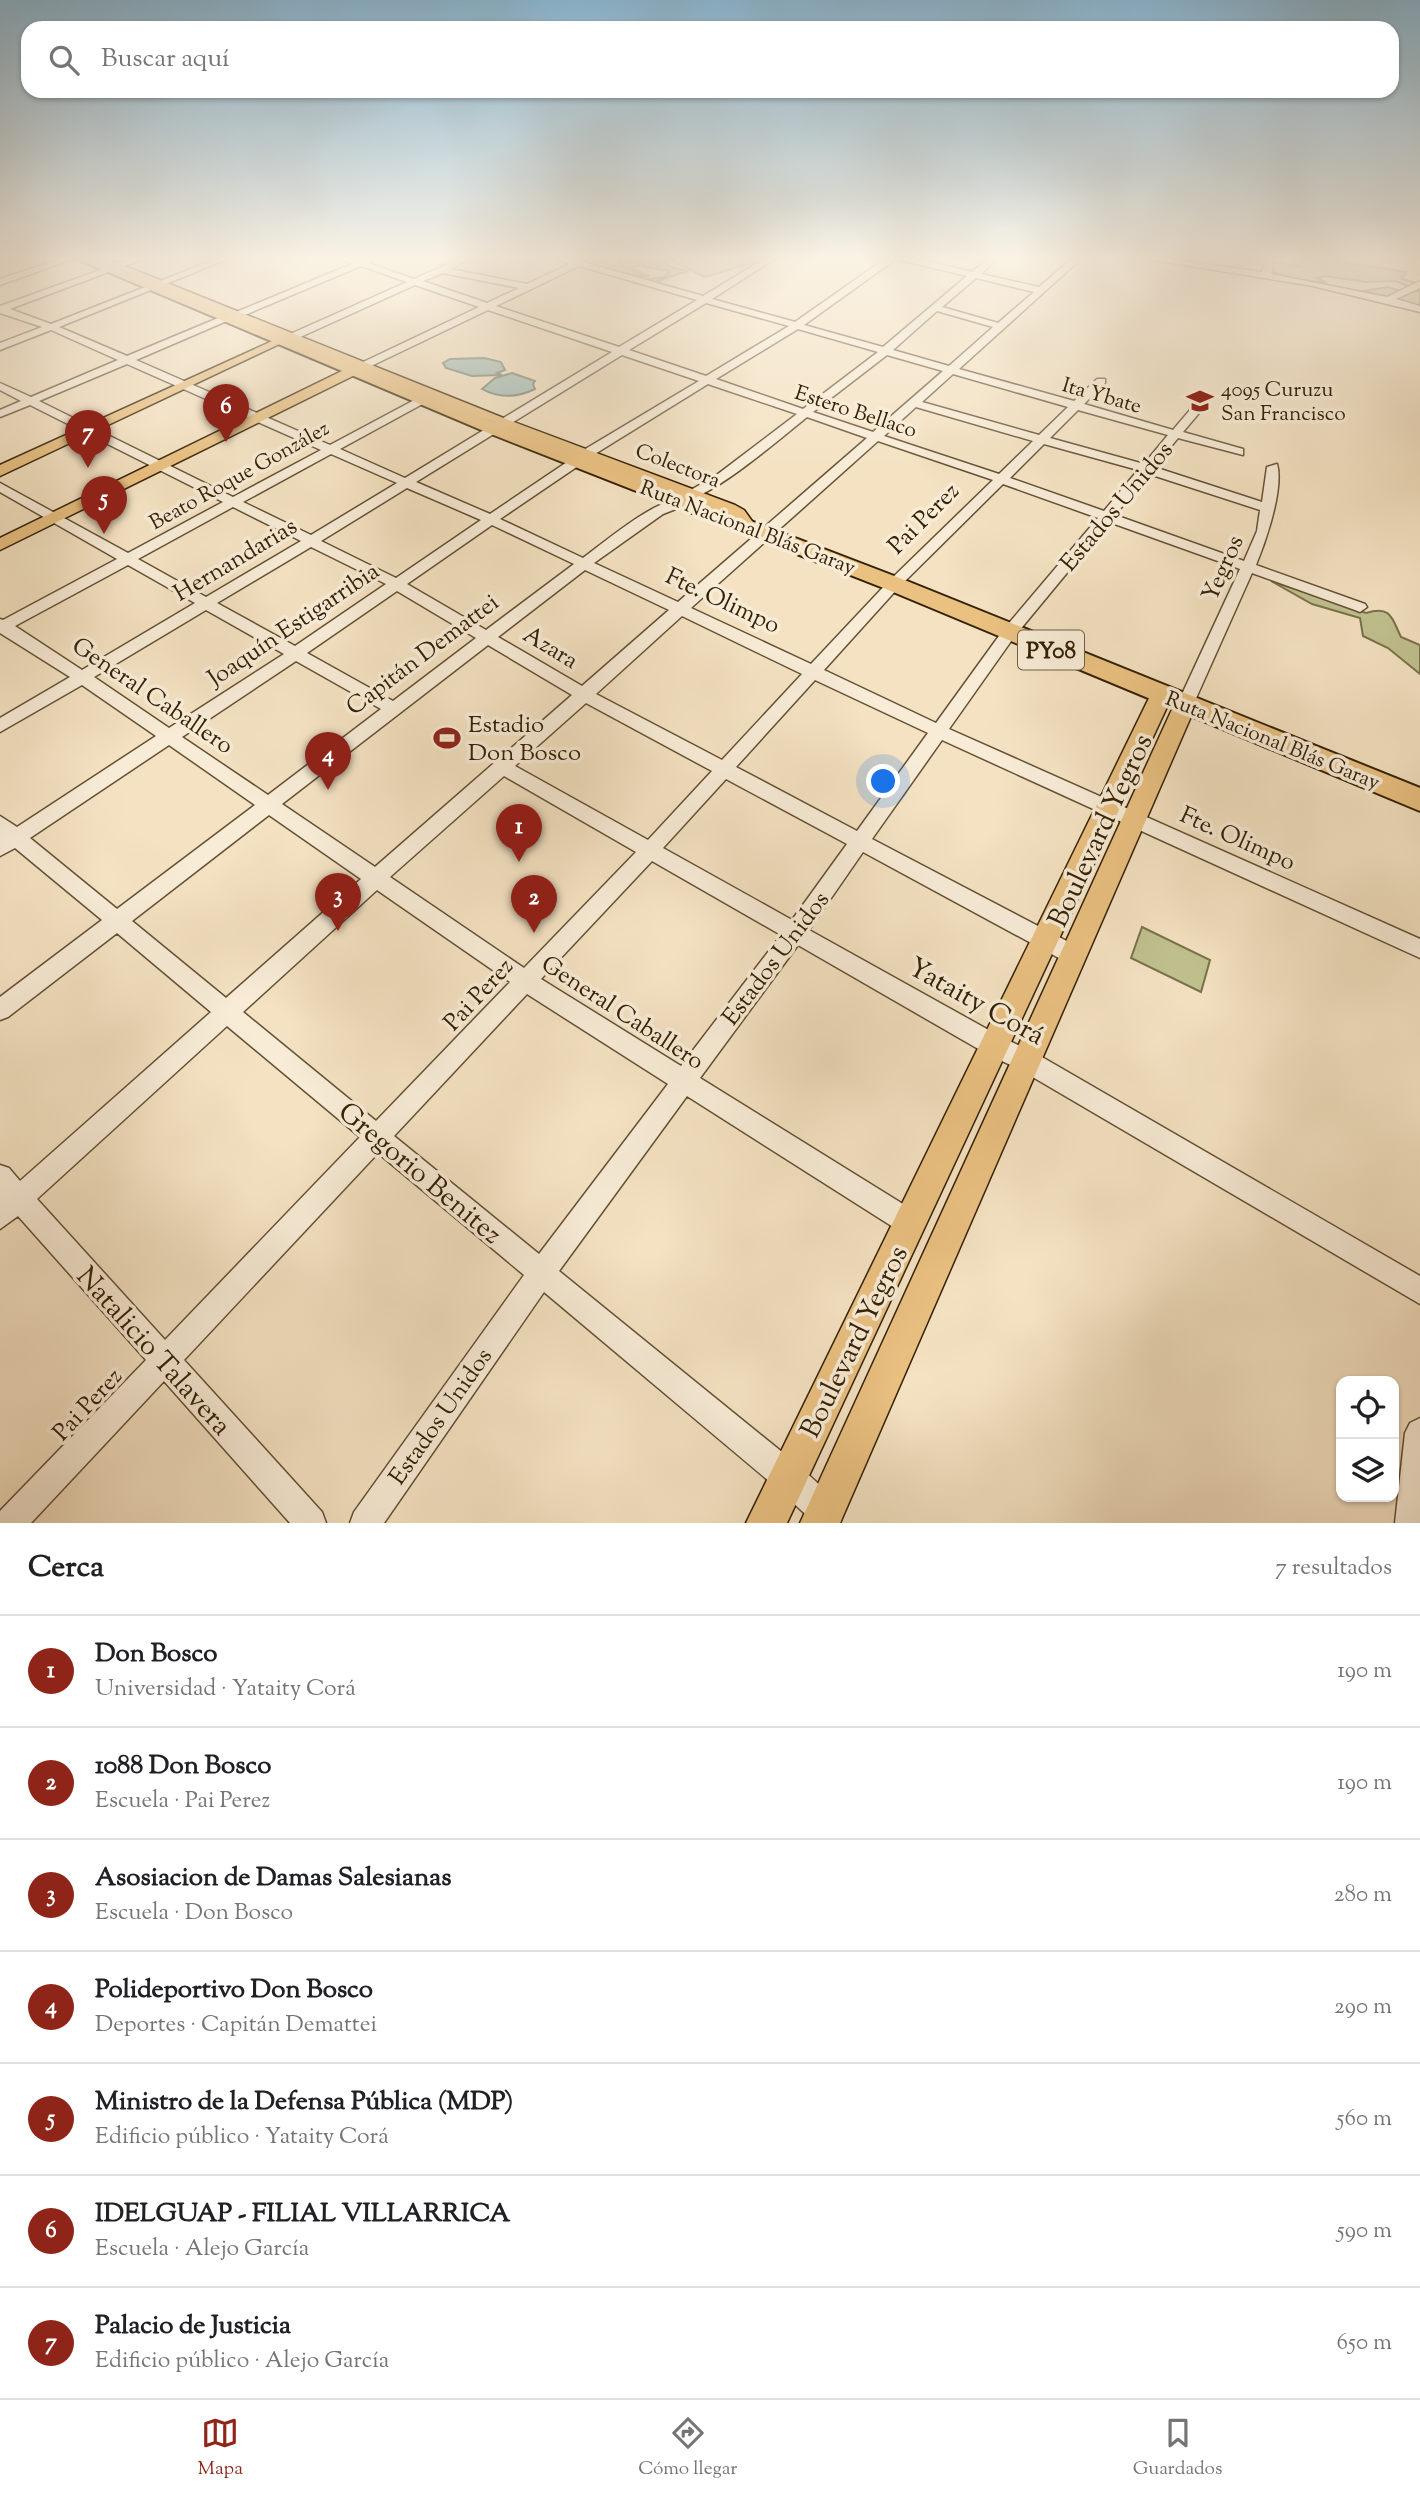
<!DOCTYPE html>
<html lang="es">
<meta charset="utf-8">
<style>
:root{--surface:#fff;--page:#f6f6f6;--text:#202124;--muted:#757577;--line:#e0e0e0;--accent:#8f2418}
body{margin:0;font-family:"Sorts Mill Goudy",serif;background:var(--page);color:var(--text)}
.controls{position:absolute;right:21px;bottom:21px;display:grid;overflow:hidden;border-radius:14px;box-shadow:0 2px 5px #0004}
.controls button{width:63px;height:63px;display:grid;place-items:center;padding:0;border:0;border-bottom:2px solid var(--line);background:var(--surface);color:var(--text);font:35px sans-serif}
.you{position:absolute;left:884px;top:782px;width:24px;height:24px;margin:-18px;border:5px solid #fff;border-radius:50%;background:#1a73e8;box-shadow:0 0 0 10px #1a73e833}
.badge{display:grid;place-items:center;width:46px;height:46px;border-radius:50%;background:var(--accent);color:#fff;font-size:23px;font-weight:700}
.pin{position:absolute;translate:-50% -58px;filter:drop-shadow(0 2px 4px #0008)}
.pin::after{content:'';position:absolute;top:37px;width:24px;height:21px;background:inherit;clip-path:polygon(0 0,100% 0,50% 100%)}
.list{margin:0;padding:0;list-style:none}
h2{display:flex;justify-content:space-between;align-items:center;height:91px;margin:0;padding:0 28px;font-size:30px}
h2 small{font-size:23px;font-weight:400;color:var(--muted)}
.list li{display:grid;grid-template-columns:46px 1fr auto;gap:21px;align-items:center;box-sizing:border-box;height:112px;padding:0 28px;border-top:2px solid var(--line)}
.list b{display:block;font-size:26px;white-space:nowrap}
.list p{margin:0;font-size:23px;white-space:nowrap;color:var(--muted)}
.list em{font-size:23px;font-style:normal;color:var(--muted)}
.icon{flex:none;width:38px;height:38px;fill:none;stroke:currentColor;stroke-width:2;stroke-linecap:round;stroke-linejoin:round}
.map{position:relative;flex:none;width:1420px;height:1523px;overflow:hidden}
.search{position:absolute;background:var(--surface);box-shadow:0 2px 5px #0004;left:21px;right:21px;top:21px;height:77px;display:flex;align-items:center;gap:18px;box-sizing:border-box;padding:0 24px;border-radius:21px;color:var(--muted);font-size:26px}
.sheet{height:875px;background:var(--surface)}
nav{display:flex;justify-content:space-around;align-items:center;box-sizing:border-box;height:98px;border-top:2px solid var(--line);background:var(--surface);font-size:19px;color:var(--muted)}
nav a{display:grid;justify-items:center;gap:4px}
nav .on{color:var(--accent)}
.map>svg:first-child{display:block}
.green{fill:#c0c290;stroke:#7a724b;stroke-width:2}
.water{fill:#9dbdb9;stroke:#737f71;stroke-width:2}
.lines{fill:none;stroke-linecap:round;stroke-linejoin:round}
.minor-casing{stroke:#645135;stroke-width:3}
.major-casing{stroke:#342106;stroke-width:3}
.highway-casing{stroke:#342106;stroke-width:4}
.minor{fill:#f8ecd7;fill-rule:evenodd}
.major{fill:#eac181;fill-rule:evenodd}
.highway{fill:#eac181;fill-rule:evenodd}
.labels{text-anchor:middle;stroke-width:7;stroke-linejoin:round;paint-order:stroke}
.far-poi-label{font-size:21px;fill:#342106;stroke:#f8ecd7;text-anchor:start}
.far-street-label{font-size:21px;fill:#342106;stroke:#f8ecd7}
.shield{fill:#f8ecd7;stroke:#6f5e45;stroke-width:2}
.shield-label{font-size:23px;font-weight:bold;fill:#342106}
.street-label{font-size:24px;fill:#342106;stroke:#f8ecd7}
.poi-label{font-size:24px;fill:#342106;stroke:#f8ecd7;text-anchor:start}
.near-street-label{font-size:28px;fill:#342106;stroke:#f8ecd7}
</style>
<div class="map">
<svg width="1420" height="1523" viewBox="0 0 1420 1523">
<rect width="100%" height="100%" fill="#f4e2c2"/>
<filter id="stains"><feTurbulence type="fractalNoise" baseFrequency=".00286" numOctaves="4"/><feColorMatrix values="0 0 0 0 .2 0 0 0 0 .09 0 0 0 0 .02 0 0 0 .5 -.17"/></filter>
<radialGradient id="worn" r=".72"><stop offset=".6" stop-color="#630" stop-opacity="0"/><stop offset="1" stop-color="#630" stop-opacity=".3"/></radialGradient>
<g class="green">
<path d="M594,256l15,1 -9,5 21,5 3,-1 -5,-3 2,-7h36l14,11 16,4 -32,11 -9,-3 17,-1 7,-7 -24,-4 -3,-2 2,-3 -5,-1v4l-12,3 21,8c-23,2 -45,-9 -68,-13z"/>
<polygon points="663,256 742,256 755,262 705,277"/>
<polygon points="1293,256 1340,256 1339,259 1348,263 1406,272 1402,279 1420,284 1420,307 1363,291 1388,287 1407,293 1419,291 1396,281 1367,282 1324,276 1317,278 1327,283 1286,278 1270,270 1270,261 1300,267 1292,260"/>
<path d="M1271,581l95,32c26,-8 26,6 35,24l19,8v29l-32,-26 -25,-12 -3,-18 -48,-14z"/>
<polygon points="1142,927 1210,960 1201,992 1131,958"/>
</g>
<g class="water">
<polygon points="484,358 501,362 505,370 497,373 502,375 472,376 446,368 443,363 450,359"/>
<path d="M512,373l23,8 -2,3 2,5c-18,9 -37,9 -53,0l13,-11z"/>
</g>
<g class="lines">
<g class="minor-casing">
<g id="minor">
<polygon points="69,256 81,256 0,285 0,279"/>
<path d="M139,256h12l-141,53 41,15 173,-68h11l-176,71 68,29 96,-40h6v4l-93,40 194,85 90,-48h8v4l-88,48 65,29 207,-126 -124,-42 -121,58h-8v-4l120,-57 -64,-22 -119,54h-8v-4l119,-53 -46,-16 -121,51h-6v-4l118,-49 -18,-8 26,4 11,-4h11l-14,7 46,16 51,-23h11l-25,13 76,15 43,-20 -21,-8h13l141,40 66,-40h10l-67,43 83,23 94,-66h16l67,16 19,-16h9l-19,18 58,13 36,-31h9l-125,113 115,32 23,-22h8v4l-21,21 89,26 22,-26h8l2,2 -22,26 60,17v6l-65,-17 -24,29 108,35 5,-35 10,-3c7,24 -11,77 -21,101l109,39 2,3 -7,5 -5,-2 -103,-37 -59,132 -2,4h-12l-2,-4 63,-136 -131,-47 -95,115 -65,92 471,210v19l-478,-218 -70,99 210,110 3,7 -3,7 -7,3 -7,-3 -205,-111 -54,78 194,108 32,15 385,223v28l-401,-235 -32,-15 -189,-109 -98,133 219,136 4,9 -4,9 -9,4 -9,-4 -214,-136 -128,175 239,194 41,38 4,11 -3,9h-25l-39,-36 -232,-195 -160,231h-34l4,-11 170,-237 -146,-122 -194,207 138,152 4,11h-36l-126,-142 -133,142h-31v-12l146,-151 -128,-144 -18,13v-64l9,3 11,13 191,-169 -94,-79 -109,84 -8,3v-23l102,-77 -87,-72 -15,8v-40l17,11 139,-91 -74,-51 -82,47v-14l70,-41 -70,-44v-14l3,1 114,-61 -117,-67v-9l128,70 95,-51 -193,-97 -30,12v-7l21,-9 -21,-11v-7l31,14 87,-37 -67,-30 -51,20v-7l42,-16 -42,-14v-7zM896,259l71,17 -84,71 -79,-22zM579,266l118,34 -78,47 -123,-41zM443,273l76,15 -32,15 -64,-22zM976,278l58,14 -36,31 -56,-16zM706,303l83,23 -83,50 -77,-26zM937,311l56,16 -44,39 -56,-16zM798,329l80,23 -75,57 -87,-30zM622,355l77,26 -117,70v6h8l118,-73 89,30 -83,63 -27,15v6c21,3 100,-65 120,-81l60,21 -189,164 -84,-39 69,-49 23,-9v-6c-27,-4 -81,43 -103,59l-83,-39 81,-55v-6h-8l-83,56 -74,-32zM887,355l56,16 -70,61 -60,-20zM127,364l194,86 -88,47 -194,-96zM953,374l115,33 -29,28 -117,-33zM916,407l117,34 -34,33 -115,-38zM1078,410l90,25 -24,29 -94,-26zM878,441l115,39 -104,101 -78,83 -120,-56zM1044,444l94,26 -34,41 -94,-33zM331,454l66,29 -86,52 -68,-33zM1149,474l111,36 -3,21 -13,30 -129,-46zM1003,484l95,34 -94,111 -68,94 -112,-53 75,-83zM407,488l74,32 -85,58 -75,-37zM233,507l68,34 -95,56 -68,-38zM492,525l82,39 -88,66 -79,-46zM311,547l75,37 -91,62 -78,-43zM128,565l67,38 -113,67 -67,-44zM585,570l84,40 -87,76 -84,-49zM397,591l79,47 -83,63 -86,-48zM206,610l78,44 -115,74 -75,-51zM682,616l120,58 -80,86 -126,-66zM488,645l84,50 -197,172 -93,-63zM296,661l85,48 -113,86 -86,-58zM815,680l113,53 -71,98 -121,-64zM586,703l126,68 -64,69 -133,-74zM169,745l86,60 -138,104 -87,-71zM504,776l132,76 -112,116 -134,-91zM726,779l121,65 -55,76 -129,-72zM269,815l92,64 -135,119 -94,-77zM652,861l129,74 -100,131 -140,-87zM377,890l133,92 -134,139 -133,-109zM527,994l141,90 -129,170 -145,-118zM227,1026l133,111 -195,203 -128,-141z"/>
<polygon points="1128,256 1148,256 1262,272 1267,256 1275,256 1271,274 1387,297 1420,281 1420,288 1396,299 1420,306 1420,312 1313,286"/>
<polygon points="1420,1418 1420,1523 1395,1523 1405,1433 1410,1423"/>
</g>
</g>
<g class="major-casing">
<g id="major">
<polygon points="85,256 100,256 506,419 735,505 744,510 757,528 754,532 742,532 732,518 723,513 363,371 0,550 0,538 352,366 288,340 0,476 0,465 281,337"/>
<polygon points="1162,686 1169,689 1173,694 787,1523 746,1523 1151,694 1155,689"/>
<polygon points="1185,697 1193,700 1196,705 840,1523 800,1523 1174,705 1177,700"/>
</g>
</g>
<g class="highway-casing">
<polygon id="highway" points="70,256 88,256 160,282 231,315 498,424 902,579 1420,788 1420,811 886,589 486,432"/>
</g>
<use href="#minor" class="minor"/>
<use href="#major" class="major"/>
<use href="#highway" class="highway"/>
</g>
<linearGradient id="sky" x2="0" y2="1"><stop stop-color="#8ab8d5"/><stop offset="0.55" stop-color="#faf2e4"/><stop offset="1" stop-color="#faf2e4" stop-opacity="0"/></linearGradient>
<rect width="1420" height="469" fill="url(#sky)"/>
<defs>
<g id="school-bare" transform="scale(2.1)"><path d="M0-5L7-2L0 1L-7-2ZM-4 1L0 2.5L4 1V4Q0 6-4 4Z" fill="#8f2418" stroke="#f8ecd7" stroke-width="2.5" paint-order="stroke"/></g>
<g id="stadium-bare" transform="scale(2.1)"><path d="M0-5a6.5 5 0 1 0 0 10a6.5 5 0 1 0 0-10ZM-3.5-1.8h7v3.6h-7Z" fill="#8f2418" stroke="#f8ecd7" stroke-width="2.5" paint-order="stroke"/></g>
</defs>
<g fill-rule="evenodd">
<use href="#school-bare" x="1200" y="401"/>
<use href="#stadium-bare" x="447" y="738"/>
</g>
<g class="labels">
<g class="far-poi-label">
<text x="1221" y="396">4095 Curuzu<tspan x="1221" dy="24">San Francisco</tspan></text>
</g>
<g class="far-street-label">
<text transform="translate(1102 395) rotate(16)" y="7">Ita Ybate</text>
<text transform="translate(856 411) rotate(18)" y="7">Estero Bellaco</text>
<text transform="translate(678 465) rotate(21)" y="7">Colectora</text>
<text transform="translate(239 475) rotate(-29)" y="7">Beato Roque González</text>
<text transform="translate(748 527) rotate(21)" y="7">Ruta Nacional Blás Garay</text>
<text transform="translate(1273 740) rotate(22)" y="7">Ruta Nacional Blás Garay</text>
</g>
<rect class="shield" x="1018" y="630.5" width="66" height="39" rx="5"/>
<g class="shield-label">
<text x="1051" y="658">PY08</text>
</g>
<g class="street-label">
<text transform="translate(1116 506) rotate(-50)" y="8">Estados Unidos</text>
<text transform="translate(923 518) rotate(-45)" y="8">Pai Perez</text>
<text transform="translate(235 559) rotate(-31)" y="8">Hernandarias</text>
<text transform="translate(1222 568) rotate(-66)" y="8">Yegros</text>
<text transform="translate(723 600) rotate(25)" y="8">Fte. Olimpo</text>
<text transform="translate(293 624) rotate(-34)" y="8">Joaquín Estigarribia</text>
<text transform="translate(551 647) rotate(31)" y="8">Azara</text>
<text transform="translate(422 654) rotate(-37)" y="8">Capitán Demattei</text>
<text transform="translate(153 695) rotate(34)" y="8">General Caballero</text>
<text transform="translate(1238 838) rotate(24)" y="8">Fte. Olimpo</text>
<text transform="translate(775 958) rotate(-53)" y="8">Estados Unidos</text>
<text transform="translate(478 994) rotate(-47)" y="8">Pai Perez</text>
<text transform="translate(623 1012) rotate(33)" y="8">General Caballero</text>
<text transform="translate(87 1404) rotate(-47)" y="8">Pai Perez</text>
<text transform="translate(440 1416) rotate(-55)" y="8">Estados Unidos</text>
</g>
<g class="poi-label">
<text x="468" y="732">Estadio<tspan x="468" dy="28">Don Bosco</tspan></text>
</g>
<g class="near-street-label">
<text transform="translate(1099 830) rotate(-65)" y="10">Boulevard Yegros</text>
<text transform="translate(977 1000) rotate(29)" y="10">Yataity Corá</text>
<text transform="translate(421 1172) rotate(40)" y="10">Gregorio Benitez</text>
<text transform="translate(853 1341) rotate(-64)" y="10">Boulevard Yegros</text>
<text transform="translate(155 1350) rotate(48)" y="10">Natalicio Talavera</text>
</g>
</g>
<rect width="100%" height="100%" filter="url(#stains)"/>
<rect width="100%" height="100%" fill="url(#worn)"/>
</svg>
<div class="controls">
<button><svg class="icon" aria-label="locate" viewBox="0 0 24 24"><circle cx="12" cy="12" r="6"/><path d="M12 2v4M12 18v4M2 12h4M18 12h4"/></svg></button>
<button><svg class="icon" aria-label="layers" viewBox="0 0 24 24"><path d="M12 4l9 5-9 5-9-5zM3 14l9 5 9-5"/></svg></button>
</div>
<div class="you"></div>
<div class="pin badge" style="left:519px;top:862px">1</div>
<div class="pin badge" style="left:534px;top:933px">2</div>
<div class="pin badge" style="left:338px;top:931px">3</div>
<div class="pin badge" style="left:328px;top:790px">4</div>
<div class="pin badge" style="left:104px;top:534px">5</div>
<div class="pin badge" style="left:226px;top:442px">6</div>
<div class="pin badge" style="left:88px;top:468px">7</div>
<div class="search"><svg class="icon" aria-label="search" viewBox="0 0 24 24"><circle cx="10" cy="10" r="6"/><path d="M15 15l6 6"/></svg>Buscar aquí</div>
</div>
<section class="sheet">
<h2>Cerca<small>7 resultados</small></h2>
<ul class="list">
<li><span class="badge">1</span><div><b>Don Bosco</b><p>Universidad · Yataity Corá</p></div><em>190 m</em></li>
<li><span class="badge">2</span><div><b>1088 Don Bosco</b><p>Escuela · Pai Perez</p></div><em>190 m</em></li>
<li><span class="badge">3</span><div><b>Asosiacion de Damas Salesianas</b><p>Escuela · Don Bosco</p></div><em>280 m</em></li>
<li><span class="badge">4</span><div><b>Polideportivo Don Bosco</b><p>Deportes · Capitán Demattei</p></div><em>290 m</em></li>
<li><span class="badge">5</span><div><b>Ministro de la Defensa Pública (MDP)</b><p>Edificio público · Yataity Corá</p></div><em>560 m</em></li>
<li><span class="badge">6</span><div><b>IDELGUAP - FILIAL VILLARRICA</b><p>Escuela · Alejo García</p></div><em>590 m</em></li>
<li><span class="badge">7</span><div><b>Palacio de Justicia</b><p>Edificio público · Alejo García</p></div><em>650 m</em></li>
</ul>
</section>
<nav>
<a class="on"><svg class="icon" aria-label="map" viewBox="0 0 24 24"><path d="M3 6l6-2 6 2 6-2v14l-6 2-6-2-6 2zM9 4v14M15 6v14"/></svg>Mapa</a>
<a><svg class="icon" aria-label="directions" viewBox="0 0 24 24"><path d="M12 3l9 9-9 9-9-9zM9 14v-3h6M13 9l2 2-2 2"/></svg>Cómo llegar</a>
<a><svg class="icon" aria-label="saved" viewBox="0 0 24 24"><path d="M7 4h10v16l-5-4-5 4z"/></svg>Guardados</a>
</nav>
